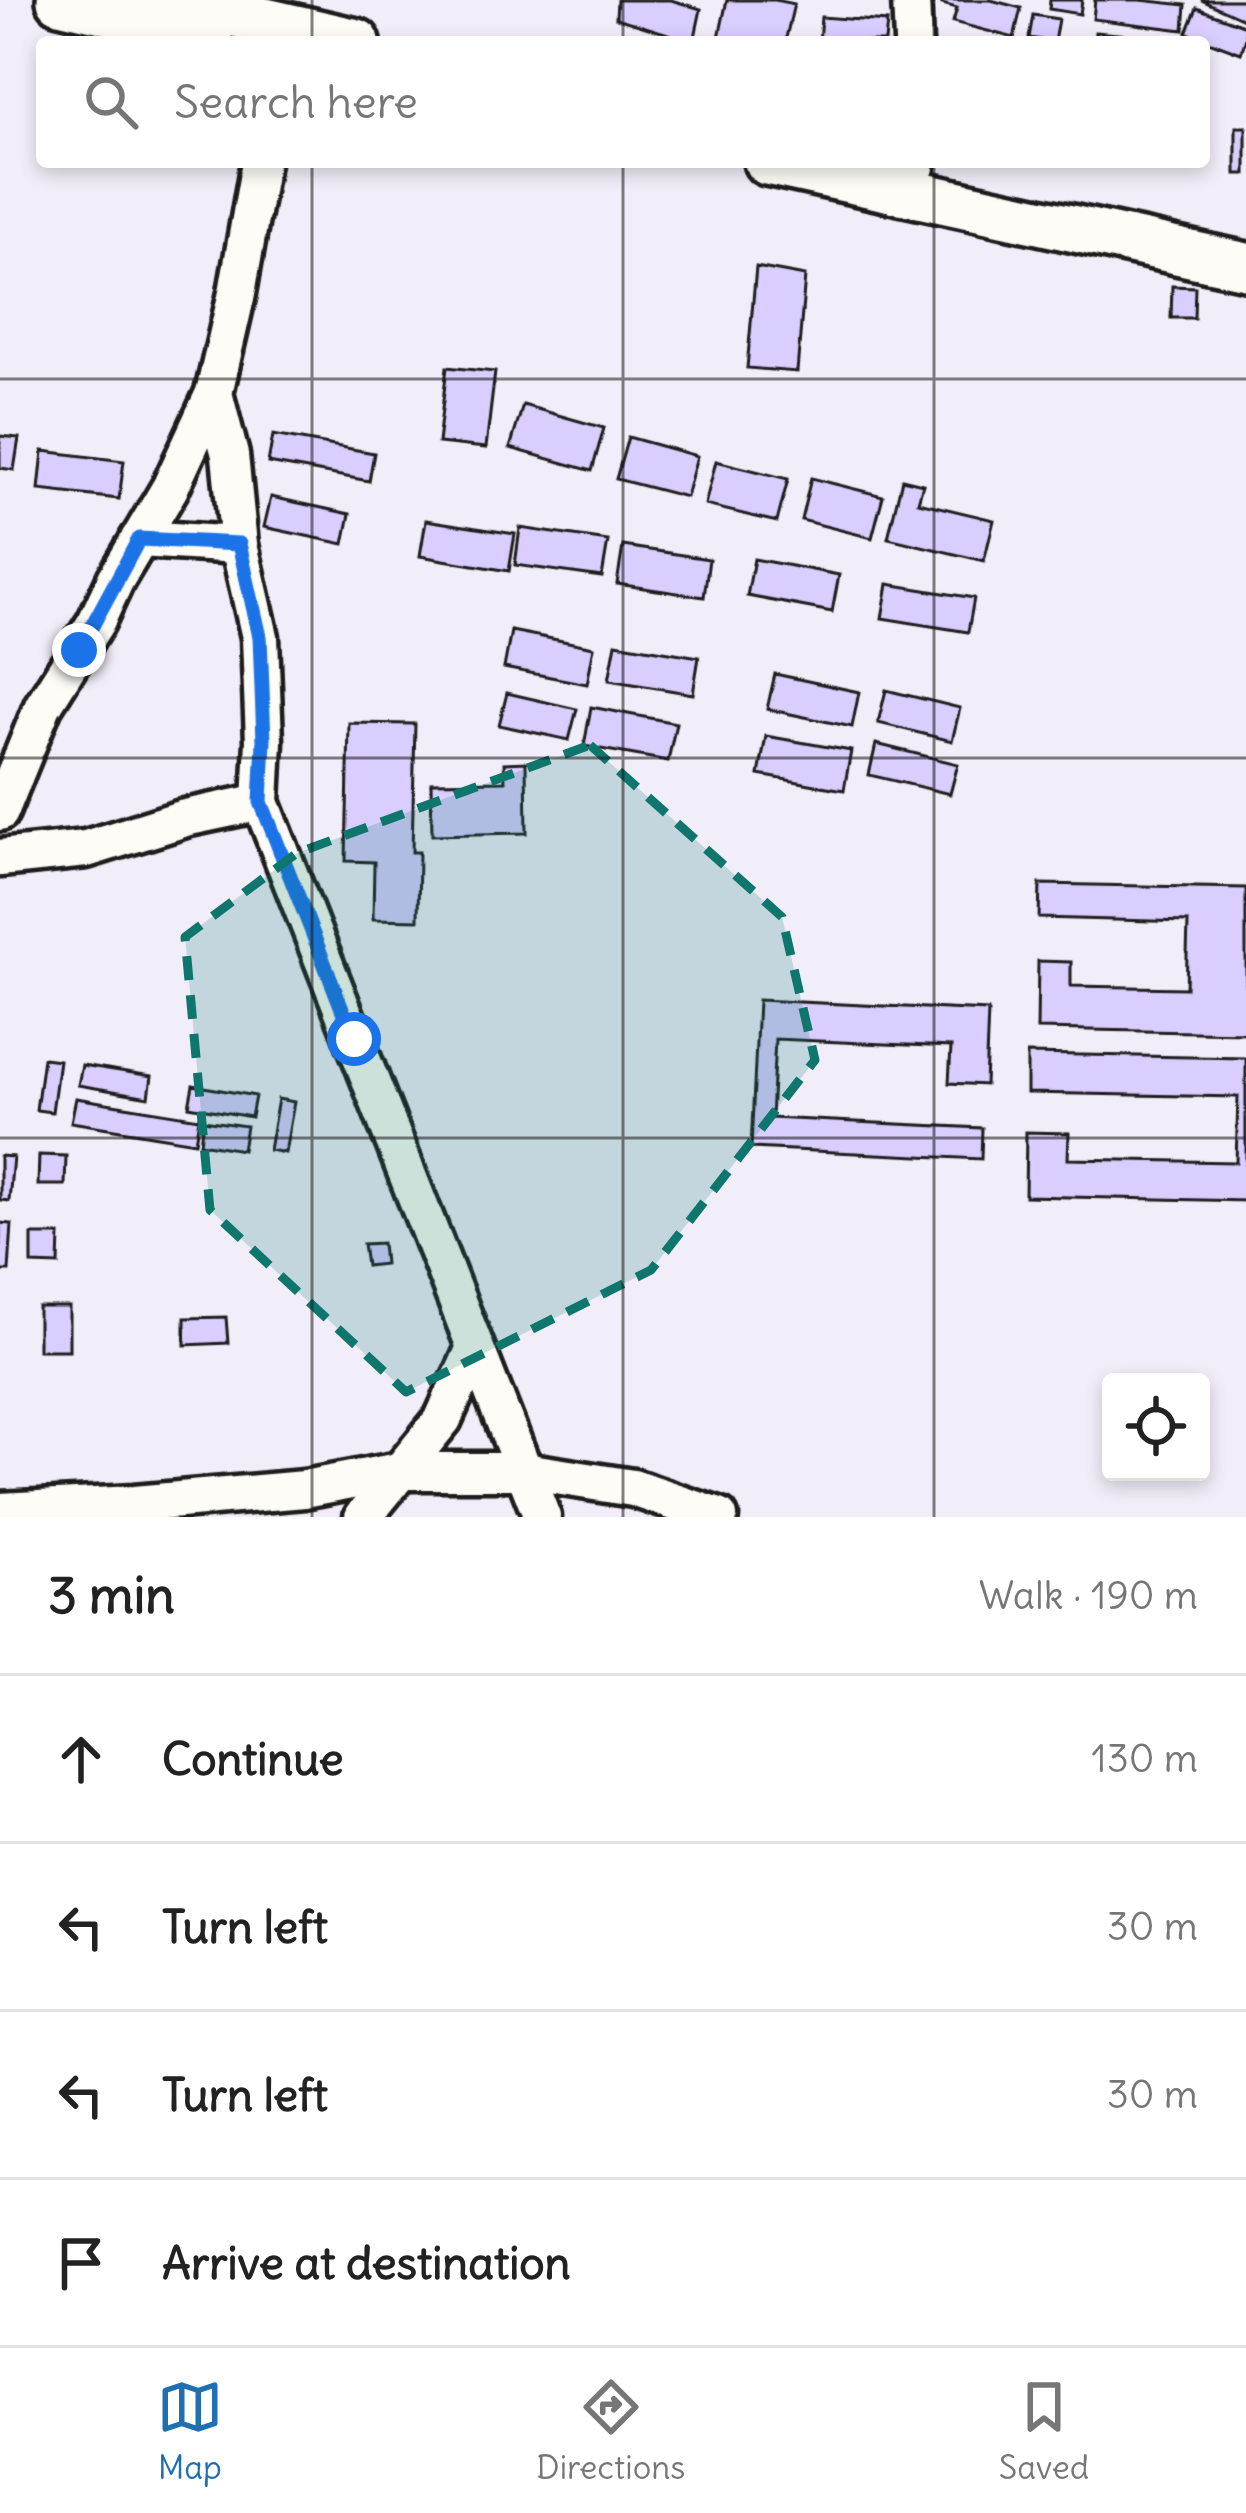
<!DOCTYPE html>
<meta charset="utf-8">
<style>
:root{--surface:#fff;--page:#f6f6f6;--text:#222;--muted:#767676;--line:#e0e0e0;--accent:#1f6fb2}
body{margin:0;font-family:Delius,sans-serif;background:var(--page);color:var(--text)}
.controls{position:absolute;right:36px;bottom:36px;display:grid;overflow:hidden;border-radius:12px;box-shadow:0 6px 18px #0003}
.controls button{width:108px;height:108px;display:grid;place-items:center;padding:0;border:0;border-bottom:3px solid var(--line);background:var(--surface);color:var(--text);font:60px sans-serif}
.stop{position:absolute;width:36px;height:36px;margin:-27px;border:9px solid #1a73e8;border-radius:50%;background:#fff}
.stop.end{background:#1a73e8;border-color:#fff;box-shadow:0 3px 12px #0008}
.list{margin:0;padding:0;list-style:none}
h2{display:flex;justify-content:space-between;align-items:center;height:156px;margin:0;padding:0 48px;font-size:51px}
h2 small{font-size:39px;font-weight:400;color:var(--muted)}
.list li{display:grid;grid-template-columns:78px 1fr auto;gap:36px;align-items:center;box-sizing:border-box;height:168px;padding:0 48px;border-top:3px solid var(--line)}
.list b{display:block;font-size:45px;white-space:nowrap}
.list em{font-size:39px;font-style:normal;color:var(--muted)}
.icon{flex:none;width:66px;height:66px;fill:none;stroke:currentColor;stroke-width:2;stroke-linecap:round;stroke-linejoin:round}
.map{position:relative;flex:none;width:1246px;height:1517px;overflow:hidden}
.search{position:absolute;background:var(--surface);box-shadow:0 6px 18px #0003;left:36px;right:36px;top:36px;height:132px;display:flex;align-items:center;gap:30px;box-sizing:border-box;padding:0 42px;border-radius:12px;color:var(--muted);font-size:45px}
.sheet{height:828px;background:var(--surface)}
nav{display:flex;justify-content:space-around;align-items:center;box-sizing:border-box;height:168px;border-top:3px solid var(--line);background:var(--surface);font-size:33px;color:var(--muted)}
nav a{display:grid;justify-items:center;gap:6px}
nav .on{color:var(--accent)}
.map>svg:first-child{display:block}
.building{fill:#dacdff;stroke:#1c1c1c;stroke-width:3}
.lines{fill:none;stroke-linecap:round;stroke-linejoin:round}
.minor-casing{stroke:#1c1c1c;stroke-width:45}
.major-casing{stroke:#1c1c1c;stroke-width:54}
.minor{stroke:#fdfcf7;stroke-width:36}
.major{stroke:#fdfcf7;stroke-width:45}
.route{stroke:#1a73e8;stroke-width:15}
.marked{fill:#0f766e;fill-opacity:0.2;stroke:#0f766e;stroke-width:9;stroke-dasharray:24 15;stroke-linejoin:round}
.grid{fill:none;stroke:#1c1c1c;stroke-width:3;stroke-opacity:0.55}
</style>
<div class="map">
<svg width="1246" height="1517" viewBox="0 0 1246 1517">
<rect width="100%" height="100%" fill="#f2eef9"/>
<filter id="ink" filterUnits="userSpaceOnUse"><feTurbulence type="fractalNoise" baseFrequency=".00833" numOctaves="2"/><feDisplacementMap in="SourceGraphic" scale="24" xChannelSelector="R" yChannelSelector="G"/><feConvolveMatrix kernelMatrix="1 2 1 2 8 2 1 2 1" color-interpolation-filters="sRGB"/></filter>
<g filter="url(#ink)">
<g class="building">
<polygon points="617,0 671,0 701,9 694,42 616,18"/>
<polygon points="727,0 775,0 794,4 785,42 718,42"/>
<polygon points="943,0 991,0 1021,8 1014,38 953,22 957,8 942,4"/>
<polygon points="1050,0 1082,0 1080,14 1049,9"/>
<polygon points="1095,0 1140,0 1186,5 1184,30 1093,19"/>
<polygon points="1201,0 1246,0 1246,20"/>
<polygon points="1197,8 1246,26 1246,38 1241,53 1187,33"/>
<polygon points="1033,15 1058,19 1054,42 1029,38"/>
<polygon points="821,17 887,22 885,42 819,42"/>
<polygon points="1095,32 1164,38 1163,42 1094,42"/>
<rect x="1236" y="127" width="10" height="47"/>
<polygon points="756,267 805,276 797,372 747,368"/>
<polygon points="1172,286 1195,287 1194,318 1171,318"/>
<polygon points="447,367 495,372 486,448 438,443"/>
<polygon points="523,405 604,428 592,471 510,448"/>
<polygon points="273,435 374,453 369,481 268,463"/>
<polygon points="0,436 19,438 14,470 0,468"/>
<polygon points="628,437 697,456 686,497 616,479"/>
<polygon points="43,451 124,461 119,499 39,490"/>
<polygon points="716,461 788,479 777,522 705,505"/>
<polygon points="811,478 883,496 872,538 801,520"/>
<polygon points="902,479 923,484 918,502 994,520 984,561 888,538"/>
<polygon points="271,497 350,514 344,544 264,527"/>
<polygon points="426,520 515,534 509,571 420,556"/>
<polygon points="520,528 608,541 602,577 515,565"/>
<polygon points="623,546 709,559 704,597 617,584"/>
<polygon points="754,559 839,575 832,612 747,596"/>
<polygon points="888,584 974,598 968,632 882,618"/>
<polygon points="511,631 594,647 587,684 504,668"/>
<polygon points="616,643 699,657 693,694 609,680"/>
<polygon points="775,674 859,692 852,727 767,709"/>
<polygon points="886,690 960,708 952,741 878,723"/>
<polygon points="507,693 577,709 569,740 499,725"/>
<polygon points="591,707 676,723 668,761 584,746"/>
<polygon points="349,723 415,724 412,852 419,852 418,920 373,919 374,862 346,861"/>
<polygon points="766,736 851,751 844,790 759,775"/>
<polygon points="876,744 958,764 950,794 869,775"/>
<polygon points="526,762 527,833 432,835 431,782 505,781 504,763"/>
<polygon points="1040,884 1246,888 1246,1033 1037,1029 1038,961 1071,962 1071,986 1186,988 1188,922 1039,918"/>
<polygon points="758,1000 988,1011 985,1085 949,1083 951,1047 775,1039 771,1118 982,1128 981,1159 751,1148"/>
<polygon points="1027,1054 1246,1058 1246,1201 1025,1196 1026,1132 1069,1133 1068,1159 1236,1162 1238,1097 1027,1093"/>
<polygon points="43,1058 59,1060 52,1112 36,1110"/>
<polygon points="82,1065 152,1076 149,1097 78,1085"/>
<polygon points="193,1085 255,1096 251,1117 189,1106"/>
<polygon points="76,1098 199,1118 195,1142 71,1122"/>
<polygon points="278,1099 294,1102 285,1153 269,1150"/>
<polygon points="203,1120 246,1126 242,1150 200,1143"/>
<polygon points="39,1155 66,1156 65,1185 38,1185"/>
<polygon points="0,1156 13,1157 9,1201 0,1200"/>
<polygon points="0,1223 12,1224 9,1271 0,1271"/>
<polygon points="32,1235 60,1235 59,1265 32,1264"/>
<polygon points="382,1243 384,1264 366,1266 363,1244"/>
<rect x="38" y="1307" width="31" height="43"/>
<polygon points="226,1317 228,1343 185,1345 185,1318"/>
</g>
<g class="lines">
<g class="minor-casing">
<g id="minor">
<polyline points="911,0 913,42"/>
<polyline points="916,162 916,167"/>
<polyline points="214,393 230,455 239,545 260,637 264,741 261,802 542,1517"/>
<polyline points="139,539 239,545"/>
<polyline points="0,812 43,706 96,622 116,579 170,488 214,393 237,293 260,162"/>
<polyline points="0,858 86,849 185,818 261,802"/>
<polyline points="0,1511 134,1504 304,1489 399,1471 524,1471 633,1488 719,1517"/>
<polyline points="363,1517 443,1419 474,1350"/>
</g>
</g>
<g class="major-casing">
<g id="major">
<polyline points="60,0 209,35"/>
<polyline points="173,0 357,42"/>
<polyline points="767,162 1246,266"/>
</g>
</g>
<use href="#minor" class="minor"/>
<use href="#major" class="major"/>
</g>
</g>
<g class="lines" filter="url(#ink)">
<polyline class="route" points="79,650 139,539 239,544 260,637 264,741 261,802 354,1039"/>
</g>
<path class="marked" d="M590,745l192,172 33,143 -164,210 -245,122 -196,-182 -25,-273 112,-84z"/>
<path class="grid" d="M312,0v42M623,0v42M934,0v42M312,162v1355M623,162v1355M934,162v1355M0,379h1246M0,758h1246M0,1138h1246"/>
</svg>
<div class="controls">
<button><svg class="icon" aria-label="locate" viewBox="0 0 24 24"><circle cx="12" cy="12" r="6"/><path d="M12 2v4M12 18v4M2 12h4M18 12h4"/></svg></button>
</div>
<div class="stop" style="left:354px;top:1039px"></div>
<div class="stop end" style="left:79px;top:650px"></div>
<div class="search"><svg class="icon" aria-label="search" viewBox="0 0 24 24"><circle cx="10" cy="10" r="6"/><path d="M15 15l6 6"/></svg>Search here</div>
</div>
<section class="sheet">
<h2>3 min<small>Walk · 190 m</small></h2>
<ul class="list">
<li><svg class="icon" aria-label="ahead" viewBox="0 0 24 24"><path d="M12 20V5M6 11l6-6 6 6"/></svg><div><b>Continue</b></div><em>130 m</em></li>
<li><svg class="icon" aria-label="left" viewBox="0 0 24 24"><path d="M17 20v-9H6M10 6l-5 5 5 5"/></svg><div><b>Turn left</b></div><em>30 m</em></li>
<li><svg class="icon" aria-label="left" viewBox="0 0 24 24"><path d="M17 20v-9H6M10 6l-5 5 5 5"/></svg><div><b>Turn left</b></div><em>30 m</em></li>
<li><svg class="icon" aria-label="arrive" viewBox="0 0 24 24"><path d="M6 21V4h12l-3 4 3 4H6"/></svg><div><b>Arrive at destination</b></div></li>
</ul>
</section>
<nav>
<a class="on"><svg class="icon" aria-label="map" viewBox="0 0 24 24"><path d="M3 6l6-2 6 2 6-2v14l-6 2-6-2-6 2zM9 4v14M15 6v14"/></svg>Map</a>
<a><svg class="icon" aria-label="directions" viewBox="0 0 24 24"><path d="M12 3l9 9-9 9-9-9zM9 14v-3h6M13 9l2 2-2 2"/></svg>Directions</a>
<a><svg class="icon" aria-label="saved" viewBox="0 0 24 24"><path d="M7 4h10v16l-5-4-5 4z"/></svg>Saved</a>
</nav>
